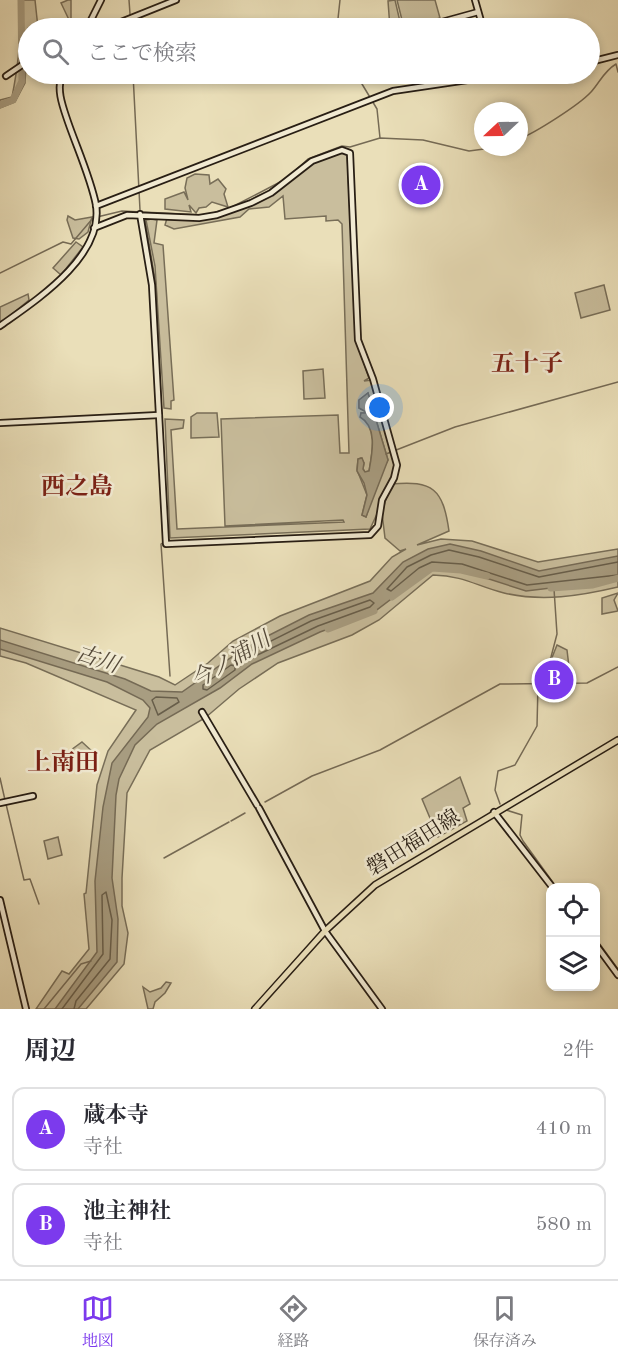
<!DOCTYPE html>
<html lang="ja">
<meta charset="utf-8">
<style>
:root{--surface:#fff;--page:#f2f2f3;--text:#2b2b33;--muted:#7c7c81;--line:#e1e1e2;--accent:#7c3aed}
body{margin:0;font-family:"Old Standard TT","Noto Serif JP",serif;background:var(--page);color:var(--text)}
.controls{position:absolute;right:18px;bottom:18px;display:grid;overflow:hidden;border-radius:12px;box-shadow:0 3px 9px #0003}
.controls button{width:54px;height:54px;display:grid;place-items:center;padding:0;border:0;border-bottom:2px solid var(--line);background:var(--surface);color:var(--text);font:30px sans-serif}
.compass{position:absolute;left:474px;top:102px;width:54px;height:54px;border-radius:50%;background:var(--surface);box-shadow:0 3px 9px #0003;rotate:248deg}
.you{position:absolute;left:380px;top:408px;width:21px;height:21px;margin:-15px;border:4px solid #fff;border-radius:50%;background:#1a73e8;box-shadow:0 0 0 9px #1a73e833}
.badge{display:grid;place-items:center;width:39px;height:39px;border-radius:50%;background:var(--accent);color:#fff;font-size:20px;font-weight:700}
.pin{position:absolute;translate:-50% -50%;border:3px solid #fff;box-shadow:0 2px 6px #0006}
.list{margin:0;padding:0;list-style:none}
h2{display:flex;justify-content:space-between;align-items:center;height:78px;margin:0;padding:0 24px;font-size:26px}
h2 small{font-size:20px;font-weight:400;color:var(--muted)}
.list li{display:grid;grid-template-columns:39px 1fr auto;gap:18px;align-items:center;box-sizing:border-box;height:84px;margin:0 12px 12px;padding:0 12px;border:2px solid var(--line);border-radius:12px}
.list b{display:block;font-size:22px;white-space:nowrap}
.list p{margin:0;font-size:20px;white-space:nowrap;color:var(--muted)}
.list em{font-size:20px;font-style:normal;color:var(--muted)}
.icon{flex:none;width:33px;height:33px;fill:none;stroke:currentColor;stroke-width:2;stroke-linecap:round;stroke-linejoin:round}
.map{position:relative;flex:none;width:618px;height:1009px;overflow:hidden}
.search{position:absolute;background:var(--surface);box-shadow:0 3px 9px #0003;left:18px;right:18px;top:18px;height:66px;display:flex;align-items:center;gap:15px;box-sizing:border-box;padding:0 21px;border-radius:33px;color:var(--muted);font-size:22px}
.sheet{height:270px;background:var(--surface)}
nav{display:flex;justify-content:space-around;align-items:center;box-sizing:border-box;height:84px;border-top:2px solid var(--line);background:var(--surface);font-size:16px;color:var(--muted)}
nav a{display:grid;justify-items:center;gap:3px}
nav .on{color:var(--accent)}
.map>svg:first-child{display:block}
.green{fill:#c9be9d;stroke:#786e58;stroke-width:1.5;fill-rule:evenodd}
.water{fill:#a89d81;stroke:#756a55;stroke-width:1.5}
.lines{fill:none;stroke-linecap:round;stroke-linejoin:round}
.shore{stroke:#685e4a;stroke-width:1.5}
.stream{stroke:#756a55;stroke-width:1.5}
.river{stroke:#a89d81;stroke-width:7}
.secondary-casing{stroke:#281e14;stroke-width:8}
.primary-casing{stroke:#281e14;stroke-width:8}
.secondary{stroke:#f1ead2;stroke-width:4.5}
.primary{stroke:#eadfb9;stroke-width:5}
.labels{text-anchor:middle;stroke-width:5;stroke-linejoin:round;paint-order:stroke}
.street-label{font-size:21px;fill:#281e14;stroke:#f1ead2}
.water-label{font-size:22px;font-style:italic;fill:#554a3a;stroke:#f1ead2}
.quarter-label{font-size:24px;font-weight:bold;fill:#7a1f14;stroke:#f1ead2}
</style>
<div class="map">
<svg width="618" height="1009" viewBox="0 0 618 1009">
<rect width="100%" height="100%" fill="#eadfb9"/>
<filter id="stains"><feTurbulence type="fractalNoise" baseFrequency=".00333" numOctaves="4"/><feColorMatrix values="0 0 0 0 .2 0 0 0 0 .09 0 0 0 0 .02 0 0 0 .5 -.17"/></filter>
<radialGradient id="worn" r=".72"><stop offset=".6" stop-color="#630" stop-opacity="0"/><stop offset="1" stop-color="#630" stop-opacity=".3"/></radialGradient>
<g class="green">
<path d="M19,0h16l3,28h-10l-3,55 -10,19 -15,6v-8l12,-3c6,-31 11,-66 7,-97z"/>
<polygon points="68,0 71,0 71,24 61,3"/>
<polygon points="395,0 401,26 390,28 388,1"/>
<polygon points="397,0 435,0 440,18 404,28"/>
<path d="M339,150l8,1 9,189 13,38 -5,3 8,-1c7,25 31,81 19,104 42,-4 52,5 58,47l-32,14 24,-6 31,2 66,21 80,-13v38c-38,9 -76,15 -114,6 -28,-7 -39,-17 -71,-18l-54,45 -27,15 -74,28 -39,26 -34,29 -55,32 -23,43 -5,85v28l6,27 -4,31 -38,45h-50l26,-38 7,3 20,-25 -5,-55 2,-1 11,-108 11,-34 28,-41 -110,-47 -26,-7v-28l159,49 16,8 33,-22 25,-22 47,-25 90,-35 22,-24 14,-8 -6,2 -15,-13 -3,-25 7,-25 -19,41 -200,9 -5,-119 19,1 -1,8 -12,2 6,99 167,-7 -1,-2 -118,6 -4,-107 117,-4 2,38h9l-7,-229 -4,-4 -12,1v-5l-41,3 -2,-23 -14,11 -20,2 -9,8 -66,12 -9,-4 2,-7h34l50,-15 20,-10 42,-33zM368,393l20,67 -12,23 -10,34 -4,-2 5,-20 -10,-25 1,-11 3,-1 3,5 -1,6 2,3 4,-1c3,-17 9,-44 -8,-55v-3h8l-10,-5v-8z"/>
<polygon points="195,174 209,175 210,184 218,179 226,189 224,194 228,207 212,202 206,207 199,208 196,213 189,205 191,212 165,209 165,199 184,192 188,200 185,188 187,178"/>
<polygon points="68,216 75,220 92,217 88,232 79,239 73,238 67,220"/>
<polygon points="152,219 157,220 154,243 163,245 174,400 171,401 171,409 164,408 155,266 146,220"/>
<polygon points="76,242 83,247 61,275 53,268"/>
<polygon points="604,285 610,310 581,318 575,293"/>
<polygon points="28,294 29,300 0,324 0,307"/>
<polygon points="323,369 325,398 304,399 303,371"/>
<polygon points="197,413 217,413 219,437 191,438 191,417"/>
<polygon points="618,593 614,600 618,611 602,614 602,598"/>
<polygon points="557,645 567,650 571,684 541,685"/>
<polygon points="82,742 94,753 73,758 71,750"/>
<polygon points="460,777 470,804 463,808 467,821 438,837 422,799"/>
<polygon points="58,837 62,855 48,859 44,841"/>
<polygon points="166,982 171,983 165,993 155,1002 153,1009 148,1009 143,987 150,992 161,988"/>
</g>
<g class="water">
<path d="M368,393l20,67 -22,57 -4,-2 5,-20 -3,-12 -7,-12 1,-12 4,-1 2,5 -1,6 2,3 4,-1c3,-17 9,-44 -9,-54l1,-4h7l-9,-5v-8z"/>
<polygon points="450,544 481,551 539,571 618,556 618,580 526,591 461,570 432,568 374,612 320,632 252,664 220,688 157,724 135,745 119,779 116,795 112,878 118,919 117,962 78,1009 55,1009 97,952 95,881 103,807 112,763 148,717 150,708 143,700 107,682 0,649 0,640 125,679 151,691 182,692 246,647 309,615 373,593 403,562 428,549"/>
</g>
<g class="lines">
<g class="shore">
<polyline points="618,562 539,577 479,557 449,550 431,555 407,567 387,589 391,591 419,568 432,562 462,564 527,585 618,575"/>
<polygon points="370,600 374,603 370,607 318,626 251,658 247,657 249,652 311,621"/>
<polygon points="231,665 235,666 235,670 207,690 203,689 203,685"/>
<polygon points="156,697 177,698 179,702 158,715 152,700"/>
<polyline points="62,1009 103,954 102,895 106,892 112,920 110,959 76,1001 74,1009"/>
</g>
<g class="stream">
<polyline points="129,0 131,28"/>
<polyline points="337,28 340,0"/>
<polyline points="133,74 140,210"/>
<polyline points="356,74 377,109 380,138"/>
<path d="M519,139c16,-6 60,-34 72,-47 9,-10 13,-21 25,-28l2,8"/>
<polyline points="286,179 308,159 342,146 350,147 380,138 423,140 469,151 499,147"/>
<polyline points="230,208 282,181"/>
<polyline points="210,214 220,211"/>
<polyline points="97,217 122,211 203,215"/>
<polyline points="145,219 156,285 164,468"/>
<polyline points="0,273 63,242 71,244 93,218"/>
<polyline points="386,454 455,427 618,382"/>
<polyline points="166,499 168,539"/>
<polyline points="164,542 161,544 170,676"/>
<polyline points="0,778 5,800"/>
<polyline points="265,802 312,776 380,750 500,684 587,683 618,667"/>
<polyline points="6,804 24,880 30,879 39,904"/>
<polyline points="500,804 495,790 498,771 515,765 537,726 538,685 551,657 557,634 554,589"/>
<polyline points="506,810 522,815 520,835 523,841 557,888"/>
<polyline points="231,821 245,813"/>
<polyline points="164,858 229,822"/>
<polyline points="596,939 618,969"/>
<polyline points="44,1009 81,964 91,961"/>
</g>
<g class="river">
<polyline points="0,105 13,100 22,81 21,0"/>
<polyline points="551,588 593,585 618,578"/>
<polyline points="392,597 432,568 461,570 487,576"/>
<polyline points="328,629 374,611"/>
</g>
<g class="secondary-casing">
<g id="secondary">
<polyline points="475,0 483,28"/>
<polyline points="87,28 101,0"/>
<polyline points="106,28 176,0"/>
<polyline points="420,28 478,12"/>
<polyline points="590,62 618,55"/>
<polyline points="6,76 28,61"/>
<polyline points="96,206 393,91 508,74"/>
<polyline points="94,228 127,215 199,218 217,215 251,203 271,193 312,161 342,150 350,153 358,340 373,379 397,465 394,478 382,500 378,526 370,535 166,544 152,285 140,214"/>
<path d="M0,326c35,-25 104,-69 96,-121 -5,-26 -19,-57 -28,-83 -5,-15 -12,-32 -6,-48"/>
<polyline points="0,423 159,415"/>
<polyline points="202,712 257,805"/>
<polyline points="0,803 33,796"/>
<polyline points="259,808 325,931 382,1009"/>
<polyline points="494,812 553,888"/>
<polyline points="0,900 26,1009"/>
<polyline points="596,945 618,975"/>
</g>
</g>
<g class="primary-casing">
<polyline id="primary" points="255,1009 325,931 375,885 618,740"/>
</g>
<use href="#secondary" class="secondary"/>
<use href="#primary" class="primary"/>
</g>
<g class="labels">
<g class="street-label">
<text transform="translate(413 842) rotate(-32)" y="7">磐田福田線</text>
</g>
<g class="water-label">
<text transform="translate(98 658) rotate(19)" y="8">古川</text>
<text transform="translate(230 659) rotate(-31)" y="8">今ノ浦川</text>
</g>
<g class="quarter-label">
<text x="527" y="371">五十子</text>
<text x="77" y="494">西之島</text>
<text x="63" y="770">上南田</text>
</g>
</g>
<rect width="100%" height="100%" filter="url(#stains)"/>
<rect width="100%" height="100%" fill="url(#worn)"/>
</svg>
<div class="controls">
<button><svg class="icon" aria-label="locate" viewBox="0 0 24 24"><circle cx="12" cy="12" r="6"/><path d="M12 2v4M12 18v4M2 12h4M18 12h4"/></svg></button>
<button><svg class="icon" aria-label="layers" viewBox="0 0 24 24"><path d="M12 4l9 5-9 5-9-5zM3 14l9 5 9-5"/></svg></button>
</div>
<svg class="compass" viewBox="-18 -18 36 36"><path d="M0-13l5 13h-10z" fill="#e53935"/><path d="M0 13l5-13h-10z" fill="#7c7c81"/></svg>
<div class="you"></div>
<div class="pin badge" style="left:421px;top:185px">A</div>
<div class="pin badge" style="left:554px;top:680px">B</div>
<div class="search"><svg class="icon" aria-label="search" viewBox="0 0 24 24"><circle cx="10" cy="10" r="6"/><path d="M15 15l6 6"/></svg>ここで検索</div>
</div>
<section class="sheet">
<h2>周辺<small>2件</small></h2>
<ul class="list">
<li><span class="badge">A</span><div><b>蔵本寺</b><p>寺社</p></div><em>410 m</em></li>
<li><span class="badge">B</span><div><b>池主神社</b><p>寺社</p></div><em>580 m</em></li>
</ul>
</section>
<nav>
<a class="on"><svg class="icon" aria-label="map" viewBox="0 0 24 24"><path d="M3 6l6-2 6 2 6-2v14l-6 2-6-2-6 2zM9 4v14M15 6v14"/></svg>地図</a>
<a><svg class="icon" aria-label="directions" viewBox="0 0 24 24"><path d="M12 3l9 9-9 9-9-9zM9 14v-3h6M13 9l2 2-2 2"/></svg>経路</a>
<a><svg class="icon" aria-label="saved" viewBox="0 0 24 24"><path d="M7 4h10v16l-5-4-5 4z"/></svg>保存済み</a>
</nav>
